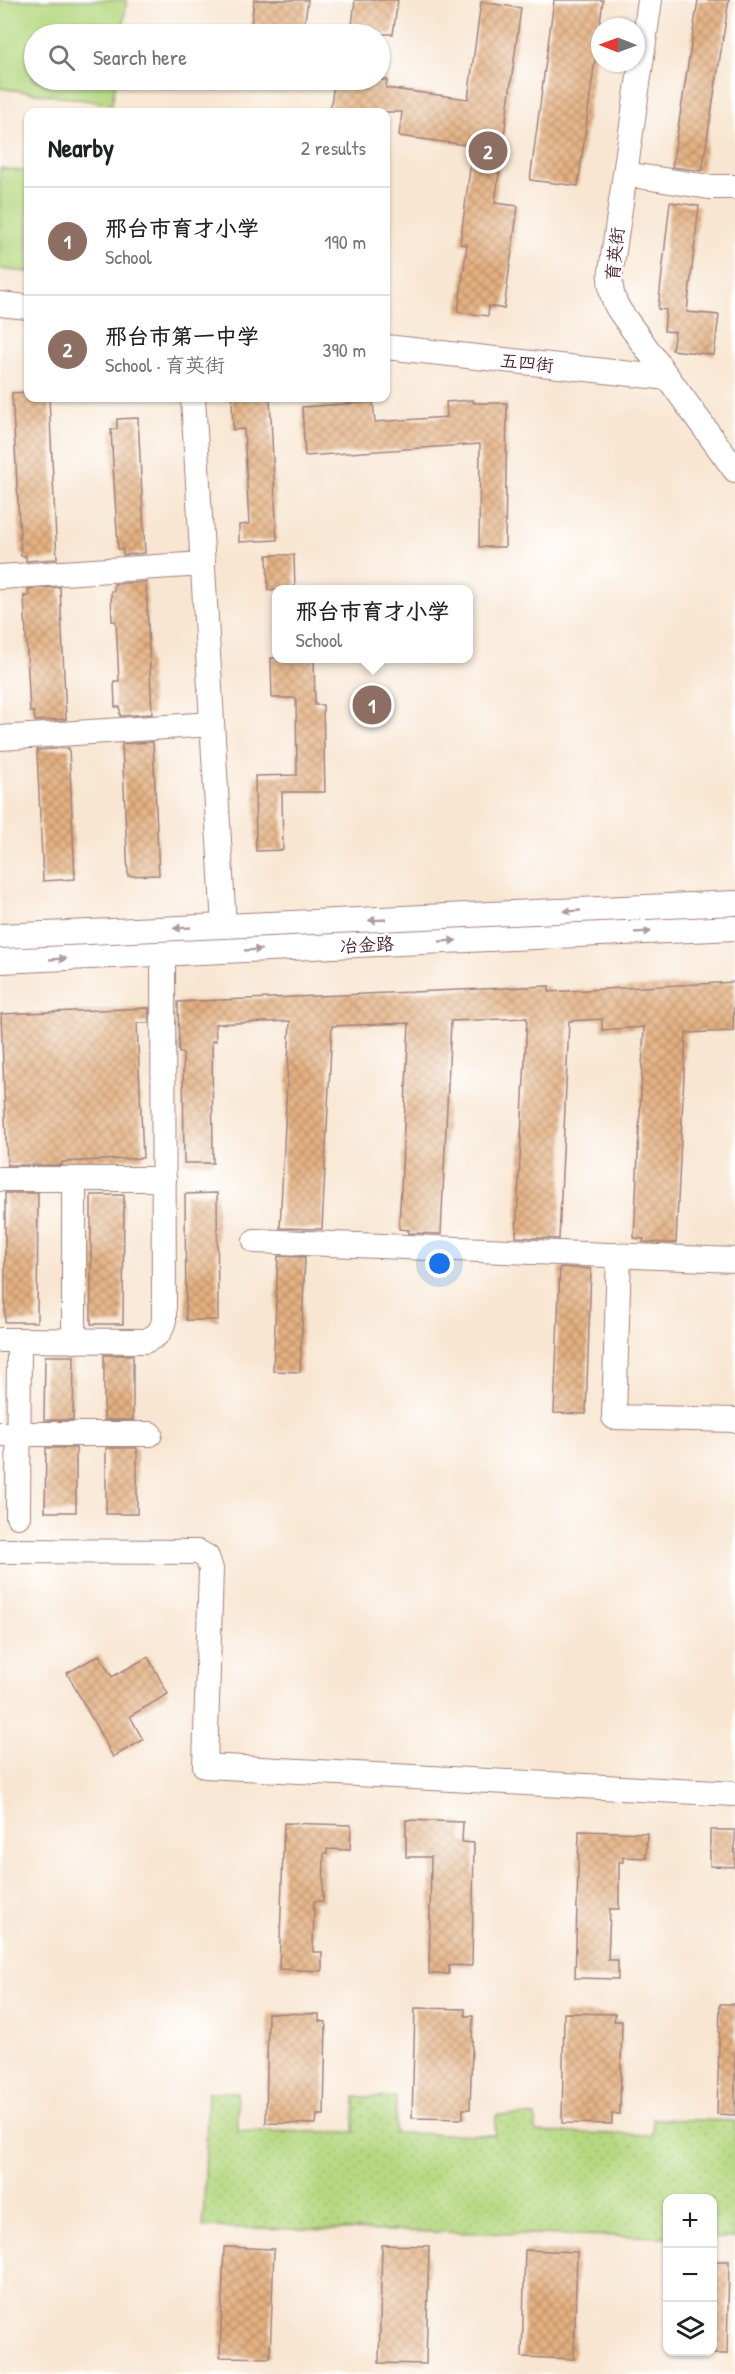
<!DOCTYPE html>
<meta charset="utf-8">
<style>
:root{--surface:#fff;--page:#f6f6f6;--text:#202124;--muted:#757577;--line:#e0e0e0;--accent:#c8321e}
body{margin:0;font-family:"Patrick Hand","LXGW WenKai TC",sans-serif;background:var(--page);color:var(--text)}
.controls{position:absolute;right:18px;bottom:18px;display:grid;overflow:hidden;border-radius:12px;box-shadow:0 2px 4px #0004}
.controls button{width:54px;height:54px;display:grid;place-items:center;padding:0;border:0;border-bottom:2px solid var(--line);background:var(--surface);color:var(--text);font:30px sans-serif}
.compass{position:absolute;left:591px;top:18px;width:54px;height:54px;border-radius:50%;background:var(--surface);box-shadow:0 2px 4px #0004;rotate:271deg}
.you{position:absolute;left:440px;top:1264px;width:21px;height:21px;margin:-15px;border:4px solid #fff;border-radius:50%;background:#1a73e8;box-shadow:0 0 0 9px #1a73e833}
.badge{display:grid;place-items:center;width:39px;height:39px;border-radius:50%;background:var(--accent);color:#fff;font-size:20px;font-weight:700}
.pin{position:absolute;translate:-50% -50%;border:3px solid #fff;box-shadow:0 2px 6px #0006}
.popup{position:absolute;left:272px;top:585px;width:201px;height:78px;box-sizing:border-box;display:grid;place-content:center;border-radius:12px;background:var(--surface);filter:drop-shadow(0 2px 4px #0005);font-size:20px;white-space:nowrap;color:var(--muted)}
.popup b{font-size:22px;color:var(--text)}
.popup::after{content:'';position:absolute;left:50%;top:100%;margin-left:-12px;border:12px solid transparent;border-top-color:var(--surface)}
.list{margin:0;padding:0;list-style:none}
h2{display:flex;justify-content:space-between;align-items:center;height:78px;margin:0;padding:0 24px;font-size:26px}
h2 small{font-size:20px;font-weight:400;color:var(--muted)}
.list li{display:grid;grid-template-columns:39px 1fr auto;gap:18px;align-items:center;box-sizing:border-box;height:108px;padding:0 24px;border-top:2px solid var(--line)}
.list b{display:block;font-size:22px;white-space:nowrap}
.list p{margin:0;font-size:20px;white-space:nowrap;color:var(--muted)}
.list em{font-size:20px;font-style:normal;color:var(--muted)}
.icon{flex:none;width:33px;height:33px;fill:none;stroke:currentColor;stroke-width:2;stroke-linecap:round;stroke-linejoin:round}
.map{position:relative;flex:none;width:735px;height:2374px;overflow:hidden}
.search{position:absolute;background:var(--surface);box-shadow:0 2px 4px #0004;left:24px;top:24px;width:366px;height:66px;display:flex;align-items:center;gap:15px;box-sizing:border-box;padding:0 21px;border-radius:33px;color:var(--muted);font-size:22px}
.panel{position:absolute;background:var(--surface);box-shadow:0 2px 4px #0004;left:24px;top:108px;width:366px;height:294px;border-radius:12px}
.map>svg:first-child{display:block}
.grass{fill:url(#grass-dots);stroke:#807c56;stroke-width:1.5}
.garden{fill:#b5d880;stroke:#807c56;stroke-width:1.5}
.building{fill:url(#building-cross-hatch)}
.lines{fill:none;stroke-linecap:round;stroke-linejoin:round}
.minor-casing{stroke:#a1827e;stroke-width:26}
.minor{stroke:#fff;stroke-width:24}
.oneway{fill:#ae9aa0}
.labels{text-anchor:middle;stroke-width:5;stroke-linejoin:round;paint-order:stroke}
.street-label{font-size:18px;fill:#4a1f2b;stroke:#fff}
</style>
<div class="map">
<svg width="735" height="2374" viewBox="0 0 735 2374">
<defs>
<pattern id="grass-dots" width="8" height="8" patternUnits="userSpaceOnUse" patternTransform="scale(1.5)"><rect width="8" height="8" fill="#b5d880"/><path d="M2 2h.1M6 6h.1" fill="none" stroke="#9db96f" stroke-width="1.8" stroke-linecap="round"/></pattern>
<pattern id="building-cross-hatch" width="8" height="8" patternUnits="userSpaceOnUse" patternTransform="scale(1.5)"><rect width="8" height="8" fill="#e4b181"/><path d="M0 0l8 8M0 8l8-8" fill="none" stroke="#bb8f6a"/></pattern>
</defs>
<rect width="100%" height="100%" fill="#fff"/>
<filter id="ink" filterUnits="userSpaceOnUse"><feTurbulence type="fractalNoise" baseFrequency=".0167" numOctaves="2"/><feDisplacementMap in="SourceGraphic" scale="12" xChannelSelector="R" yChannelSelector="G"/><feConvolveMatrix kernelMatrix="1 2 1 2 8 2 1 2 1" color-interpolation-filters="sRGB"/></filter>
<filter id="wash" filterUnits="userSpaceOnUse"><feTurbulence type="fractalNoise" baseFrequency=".008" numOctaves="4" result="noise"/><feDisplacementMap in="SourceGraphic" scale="24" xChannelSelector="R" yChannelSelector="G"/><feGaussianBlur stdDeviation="1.35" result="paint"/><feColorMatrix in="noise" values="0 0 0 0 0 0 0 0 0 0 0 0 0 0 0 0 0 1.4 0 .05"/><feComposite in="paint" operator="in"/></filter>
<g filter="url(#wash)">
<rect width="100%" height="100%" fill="#f8e6d2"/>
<polygon class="grass" points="208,2092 237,2092 238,2131 354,2132 355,2097 396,2097 395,2133 495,2135 496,2115 536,2116 536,2132 652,2135 653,2119 735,2121 735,2238 713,2238 712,2198 668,2198 667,2237 203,2227"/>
<g class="garden">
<polygon points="0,0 127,0 122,34 34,34 34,80 116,80 112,104 0,88"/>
<polygon points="0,168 28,172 28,272 0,269"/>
</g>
<g id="blocks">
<g class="building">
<polygon points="254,0 308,0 303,34 250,34"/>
<polygon points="355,0 398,0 393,34 351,34"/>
<polygon points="554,0 603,0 578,186 530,180"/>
<polygon points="698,0 729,0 702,171 672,167"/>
<polygon points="481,2 521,8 495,203 518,206 504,309 489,306 488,316 458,312 467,245 460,244 473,146 399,136 402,112 330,112 334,83 361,87 362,80 387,80 386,88 468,99"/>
<polygon points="670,202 699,206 687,312 719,315 714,355 672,350 675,332 664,331 666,310 658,309"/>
<polygon points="28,392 28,398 49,398 57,559 26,561 26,556 21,556 12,393"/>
<polygon points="232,398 270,398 277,540 239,542 239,525 249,524 244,429 233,430"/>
<polygon points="473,400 474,403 507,403 505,547 479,547 480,444 305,456 302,407 373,402 375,422 447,417 446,402"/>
<polygon points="138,418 145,553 123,555 123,549 118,549 111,430 117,429 117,419"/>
<polygon points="267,555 294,555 295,590 268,590"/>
<polygon points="146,582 152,714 120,716 120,707 115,707 114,681 119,681 116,621 112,621 111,591 114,591 114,584"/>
<polygon points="60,587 66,719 35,721 34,712 30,712 24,596 29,596 28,589"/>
<polygon points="271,658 314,658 315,705 323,705 325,792 282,792 283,850 256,851 255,776 297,775 296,698 272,698"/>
<polygon points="153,742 159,875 128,876 122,744"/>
<polygon points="69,748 75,879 43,881 37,750"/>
<polygon points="735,982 733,1031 686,1033 676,1243 643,1242 644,1239 634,1238 644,1027 602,1030 602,1019 569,1021 559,1239 516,1237 527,1018 451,1021 441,1234 408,1233 409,1230 399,1229 409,1023 332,1026 322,1229 280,1228 290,1021 215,1024 216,1041 212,1041 213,1163 184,1163 183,1053 179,1053 178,1002 549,986 549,992"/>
<polygon points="149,1008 149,1023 137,1023 143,1158 62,1162 62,1165 7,1165 1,1014"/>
<polygon points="5,1193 38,1193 37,1322 5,1322"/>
<polygon points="217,1193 218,1320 186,1320 185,1194"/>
<polygon points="91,1195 124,1195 123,1324 91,1324"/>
<polygon points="278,1256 305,1257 300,1372 273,1371"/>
<polygon points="560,1267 591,1269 586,1414 554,1413"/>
<rect x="104" y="1355" width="29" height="65"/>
<polygon points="45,1356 74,1356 73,1420 44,1420"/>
<polygon points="46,1448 76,1448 76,1512 45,1512"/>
<rect x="106" y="1448" width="31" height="66"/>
<polygon points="99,1655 112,1677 148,1657 168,1694 130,1716 143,1740 113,1757 67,1673"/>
<polygon points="406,1820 463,1822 462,1842 474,1843 472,1966 449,1965 449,1974 429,1974 431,1857 406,1857"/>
<polygon points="284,1823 351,1825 350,1850 327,1849 327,1853 324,1853 323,1901 314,1901 313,1952 322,1952 322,1971 279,1969"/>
<polygon points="710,1830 735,1830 735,1867 710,1866"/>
<polygon points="579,1831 647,1833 646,1858 623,1857 623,1862 619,1862 619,1909 610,1909 608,1960 618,1960 618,1979 575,1978"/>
<polygon points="720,2004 735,2004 735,2115 717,2114"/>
<polygon points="415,2008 465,2009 465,2016 473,2016 470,2109 463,2109 463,2119 412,2118"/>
<polygon points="268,2013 319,2014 319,2021 326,2022 324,2115 317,2115 316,2124 266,2123"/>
<polygon points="564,2013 615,2014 614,2021 622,2021 620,2114 612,2114 612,2124 562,2123"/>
<polygon points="382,2245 429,2246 426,2364 379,2363"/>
<polygon points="224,2247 274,2249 270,2358 220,2357"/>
<polygon points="525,2250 577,2252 574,2359 522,2357"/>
<polygon points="712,2261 729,2261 727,2354 712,2354"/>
</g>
</g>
</g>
<g filter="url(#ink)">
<use href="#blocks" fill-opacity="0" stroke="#a1827e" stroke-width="1.5"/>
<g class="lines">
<g class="minor-casing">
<g id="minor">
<path d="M650,0l-40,278c1,14 3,24 11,35l114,157"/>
<polyline points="625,174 709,187 735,187"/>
<polyline points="0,304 28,307"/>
<polyline points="386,347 668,378"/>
<polyline points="193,398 224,926"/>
<polyline points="0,577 203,564"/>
<polyline points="0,738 212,724"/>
<polyline points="0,936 735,903"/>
<polyline points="0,961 735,928"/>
<polyline points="0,1179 164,1179"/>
<polyline points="74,1179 74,1341"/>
<polyline points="255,1241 735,1260"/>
<polyline points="619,1255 614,1417 735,1420"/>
<path d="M0,1340l145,1c12,-5 16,-8 19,-21l-1,-366"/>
<polyline points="0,1434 150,1434"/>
<polyline points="18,1516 19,1340"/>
<polyline points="0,1551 198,1552 207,1557 211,1569 205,1766 735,1794"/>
</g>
</g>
<use href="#minor" class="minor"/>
</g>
<defs><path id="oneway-solid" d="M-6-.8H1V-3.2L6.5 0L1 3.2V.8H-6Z" transform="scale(1.5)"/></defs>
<g class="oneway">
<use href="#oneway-solid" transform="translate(572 911) rotate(177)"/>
<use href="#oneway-solid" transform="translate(377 920) rotate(177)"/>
<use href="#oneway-solid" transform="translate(182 928) rotate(177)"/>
<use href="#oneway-solid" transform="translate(643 932) rotate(-3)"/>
<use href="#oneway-solid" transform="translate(448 941) rotate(-3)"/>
<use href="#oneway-solid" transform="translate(253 950) rotate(-3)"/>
<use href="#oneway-solid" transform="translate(58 959) rotate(-3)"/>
</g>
</g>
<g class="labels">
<g class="street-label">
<text transform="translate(615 254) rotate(-84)" y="6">育英街</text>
<text transform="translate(527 363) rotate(6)" y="6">五四街</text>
<text transform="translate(367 945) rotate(-3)" y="6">冶金路</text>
</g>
</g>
</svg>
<div class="controls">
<button>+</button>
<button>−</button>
<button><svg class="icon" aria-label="layers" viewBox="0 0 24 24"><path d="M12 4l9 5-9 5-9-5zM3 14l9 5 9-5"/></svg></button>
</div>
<svg class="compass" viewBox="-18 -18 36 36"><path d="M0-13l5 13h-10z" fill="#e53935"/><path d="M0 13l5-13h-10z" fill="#757577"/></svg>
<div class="you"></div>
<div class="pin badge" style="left:372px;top:705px;background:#8d6e63">1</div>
<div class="popup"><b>邢台市育才小学</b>School</div>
<div class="pin badge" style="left:488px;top:151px;background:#8d6e63">2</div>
<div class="search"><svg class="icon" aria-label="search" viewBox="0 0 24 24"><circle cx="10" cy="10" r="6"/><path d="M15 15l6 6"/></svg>Search here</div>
<section class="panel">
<h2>Nearby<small>2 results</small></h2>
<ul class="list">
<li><span class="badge" style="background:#8d6e63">1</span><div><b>邢台市育才小学</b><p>School</p></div><em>190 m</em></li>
<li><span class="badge" style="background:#8d6e63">2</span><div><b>邢台市第一中学</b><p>School · 育英街</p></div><em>390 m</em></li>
</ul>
</section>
</div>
